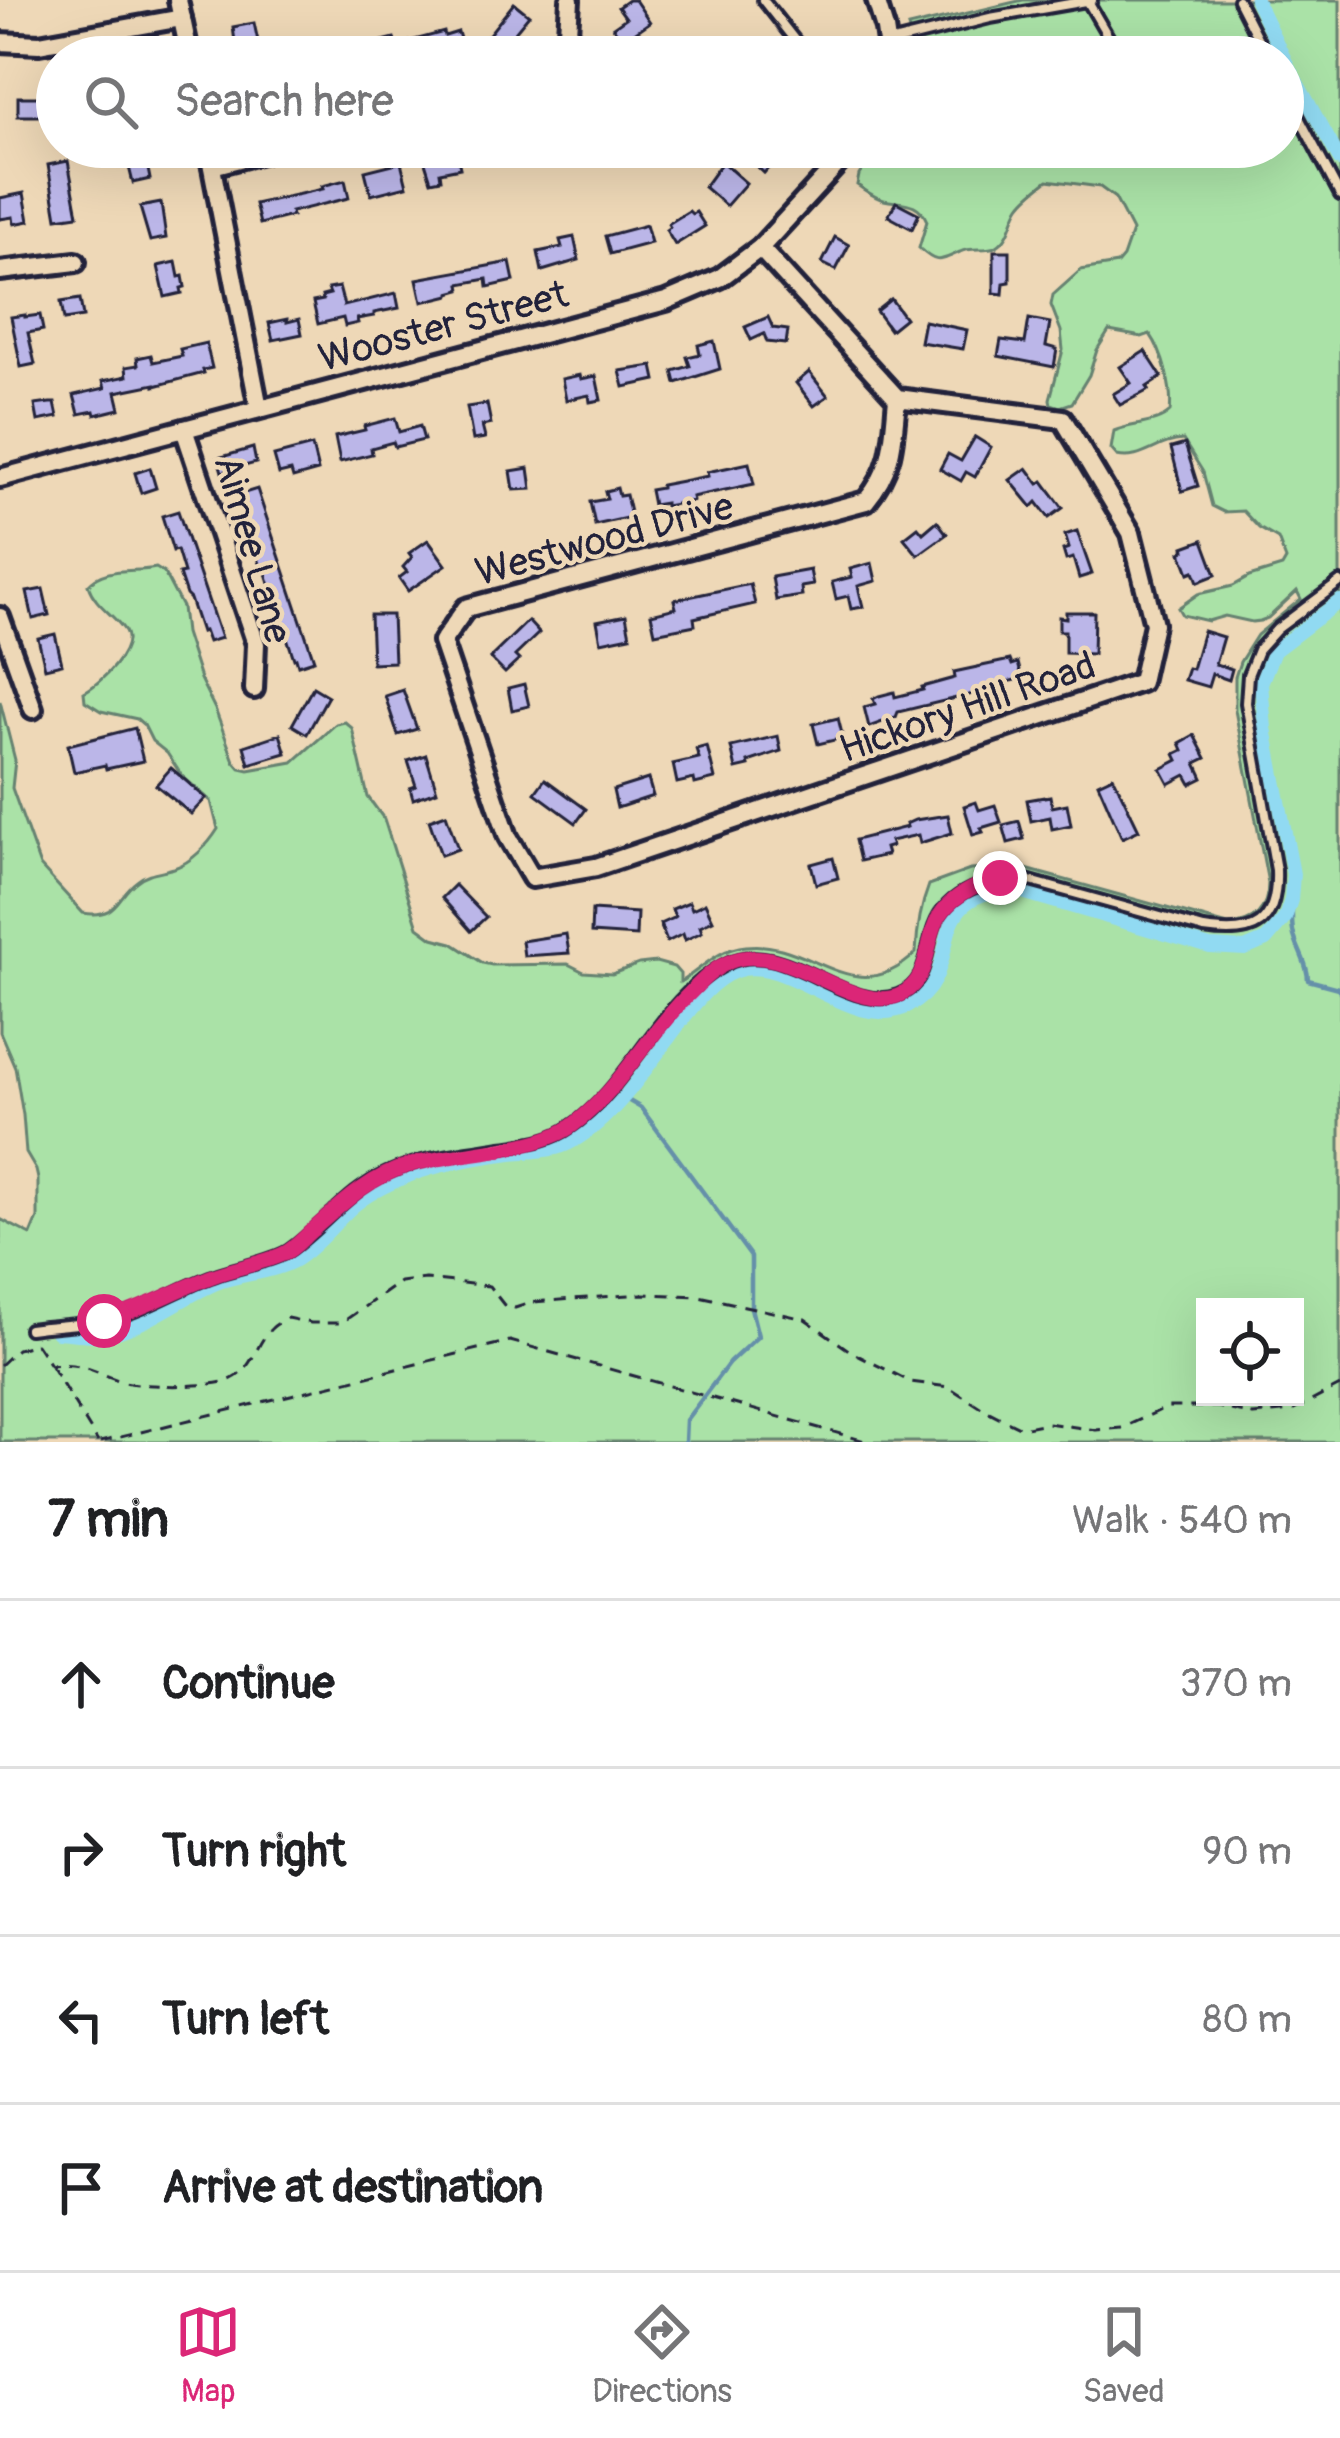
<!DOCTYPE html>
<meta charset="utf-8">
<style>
:root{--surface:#fff;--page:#f6f6f6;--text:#202124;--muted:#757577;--line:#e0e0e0;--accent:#db2777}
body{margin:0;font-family:Pangolin,sans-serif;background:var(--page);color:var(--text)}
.controls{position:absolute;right:36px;bottom:36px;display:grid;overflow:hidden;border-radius:0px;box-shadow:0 12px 48px #0002}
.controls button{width:108px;height:108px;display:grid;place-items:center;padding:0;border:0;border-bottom:3px solid var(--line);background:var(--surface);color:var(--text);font:60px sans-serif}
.stop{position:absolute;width:36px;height:36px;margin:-27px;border:9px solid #db2777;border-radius:50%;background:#fff}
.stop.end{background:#db2777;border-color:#fff;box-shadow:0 3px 12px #0008}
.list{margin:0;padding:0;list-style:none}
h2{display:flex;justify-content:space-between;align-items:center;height:156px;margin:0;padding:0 48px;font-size:51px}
h2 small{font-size:39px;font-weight:400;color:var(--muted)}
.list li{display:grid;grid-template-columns:78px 1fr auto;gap:36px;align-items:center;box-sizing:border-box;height:168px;padding:0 48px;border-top:3px solid var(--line)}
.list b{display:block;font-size:45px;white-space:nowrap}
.list em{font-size:39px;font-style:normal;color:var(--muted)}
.icon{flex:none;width:66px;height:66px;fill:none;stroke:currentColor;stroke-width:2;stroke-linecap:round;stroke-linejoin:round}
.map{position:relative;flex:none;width:1340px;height:1442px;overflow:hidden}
.search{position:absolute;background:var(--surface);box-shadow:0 12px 48px #0002;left:36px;right:36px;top:36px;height:132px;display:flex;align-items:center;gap:30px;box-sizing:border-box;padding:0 42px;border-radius:66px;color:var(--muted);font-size:45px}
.sheet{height:828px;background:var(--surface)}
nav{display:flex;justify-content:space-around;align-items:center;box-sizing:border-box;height:168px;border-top:3px solid var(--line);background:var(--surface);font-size:33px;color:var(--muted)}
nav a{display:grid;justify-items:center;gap:6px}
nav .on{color:var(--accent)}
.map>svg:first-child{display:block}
.green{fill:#aae2a7;stroke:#668271;stroke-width:3;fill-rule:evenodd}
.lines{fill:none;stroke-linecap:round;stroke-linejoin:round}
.stream{stroke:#6590a9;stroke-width:4.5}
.canal{stroke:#91daf2;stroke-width:14}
.building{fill:#bbb6e8;stroke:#22223b;stroke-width:3}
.lane-casing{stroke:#22223b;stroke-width:16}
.street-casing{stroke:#22223b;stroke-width:26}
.path{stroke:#22223b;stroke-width:3;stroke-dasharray:12 9;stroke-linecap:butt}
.lane{stroke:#eed8b7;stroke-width:8}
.street{stroke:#eed8b7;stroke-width:16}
.route{stroke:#db2777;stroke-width:15}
.labels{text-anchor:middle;stroke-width:9;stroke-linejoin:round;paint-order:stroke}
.street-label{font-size:39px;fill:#22223b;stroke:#eed8b7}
</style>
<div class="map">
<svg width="1340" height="1442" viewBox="0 0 1340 1442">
<rect width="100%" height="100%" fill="#eed8b7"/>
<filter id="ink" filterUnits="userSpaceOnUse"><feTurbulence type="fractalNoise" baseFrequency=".00833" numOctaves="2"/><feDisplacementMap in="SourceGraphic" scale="24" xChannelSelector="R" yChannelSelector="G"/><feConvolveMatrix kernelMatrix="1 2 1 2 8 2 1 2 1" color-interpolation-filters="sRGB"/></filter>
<g filter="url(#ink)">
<path class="green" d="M1023,0h317v1442h-1340v-223l31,16 7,-17v-39l-2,-9 -10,-17 -3,-38 -8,-48 -15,-35v-331l15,59 -3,28 28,78 43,47c36,6 33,-17 54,-32 11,-9 24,-9 37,-13 18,-6 34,-23 44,-39l-7,-28 -29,-25 -15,-23 -15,-12 -8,-16 -7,-6 -36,-8 -16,-10 -1,-9c16,-8 52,-43 41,-61 -11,-17 -30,-25 -37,-46 16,-19 45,-12 68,-17l8,5 18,34 3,26 15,46 15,30 19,52 6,7 9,2 44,-8 43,-38 9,-2 7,6 16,69 16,22 34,108 15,11 19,5 31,20 9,2 76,-1 16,8 28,2 27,-10 17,-2 18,5 6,7v8c23,-14 37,-33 66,-36 65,-8 108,67 170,7 1,-25 4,-45 13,-68l41,-15 49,-3 209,58c26,-1 40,-15 40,-42l-33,-173v-33l5,-15 17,-27 44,-36 -4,-8 -29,27 -8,3 -8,1 -27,-6 -17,5 -26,-6 -4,-7 20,-14 35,-8 16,-9 33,-10 4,-7 -8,-21 -19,-11 -16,-17 -19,1 -12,-6 -9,-34 -20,-32c-26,1 -42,22 -66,16l-6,-7 3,-18c19,-8 43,-6 56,-19 3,-22 -7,-60 -20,-78l-8,3 -33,-6 -12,19 -8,25 -17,28 -12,4 -9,-3 -1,-5 13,-49 -2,-19 -10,-26 2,-10 28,-25 36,-6 6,-7 9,-26 -17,-33 -15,-11 -52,-7c-9,7 -22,17 -28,26 -8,12 -9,32 -23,40 -11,6 -25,0 -37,6 -21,9 -23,13 -41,-4l8,-27c-9,-21 -24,-17 -43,-21 -9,-2 -19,-10 -27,-15l2,-10 19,-28h405v-90h-366l-9,-30zM1205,1307h90v90h-90z"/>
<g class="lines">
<g class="stream">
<path d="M1291,900c2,11 0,20 2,31 3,18 15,31 15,49l30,8 2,4"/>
<polyline points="624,1098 641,1108 751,1257 751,1308 758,1336 729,1363 686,1420 685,1442"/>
</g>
<g class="canal">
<polyline points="1256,0 1289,68 1340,160"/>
<path d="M57,1332c17,1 38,5 55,1 37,-8 71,-37 107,-51 25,-9 55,-9 78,-23 20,-13 36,-34 53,-50 17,-16 42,-27 63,-35 30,-11 67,-17 98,-21 21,-2 44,-1 62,-12 42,-23 76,-77 104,-114 15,-20 34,-47 59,-56 51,-19 117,64 172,35 62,-32 8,-111 104,-117l198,58 35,2 21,-9 19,-22 6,-18 2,-26 -28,-146 -4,-45 13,-32 66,-50"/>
</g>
</g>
<g class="building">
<polygon points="628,0 635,0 650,22 623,41 613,27 626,18 618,7"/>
<polygon points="514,3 529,15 501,49 486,38"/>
<polygon points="254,23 261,55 237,57 233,27"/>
<polygon points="444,32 445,36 458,32 462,46 435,57 337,57 336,53 394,38 396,45"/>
<rect x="18" y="97" width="23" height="19"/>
<polygon points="117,147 159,147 162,161 147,164 150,179 133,183 128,163 121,164"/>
<polygon points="488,147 538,147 538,151 492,162"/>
<polygon points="759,147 778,147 772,153 777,158 764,173 748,158"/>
<polygon points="456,149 460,168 440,172 441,179 431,181 423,156"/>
<polygon points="68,161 78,215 57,218 48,165"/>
<polygon points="401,162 407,186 371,195 365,171"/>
<polygon points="722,162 746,183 726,206 704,187"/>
<polygon points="345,180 349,198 291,212 292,216 260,224 255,204 323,189 322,186"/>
<polygon points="24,193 29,221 14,224 13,217 0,219 0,198"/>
<polygon points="896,202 919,214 912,229 888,216"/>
<polygon points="161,203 166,238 150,241 140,207"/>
<polygon points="689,211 692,214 696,212 705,226 675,245 666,230 670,227 668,224"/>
<polygon points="646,225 651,243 610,254 605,236"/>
<polygon points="574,237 579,260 542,271 538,252 562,247 560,240"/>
<polygon points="835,237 849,245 836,270 822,263"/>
<polygon points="994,251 1010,251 1010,282 1004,283 1003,294 994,293"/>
<polygon points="176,262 179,277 183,276 185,287 181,288 182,293 165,297 158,266"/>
<polygon points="510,262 514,281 488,287 487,279 460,284 461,290 450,293 450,295 422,302 417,279"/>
<polygon points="339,287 344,306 396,293 399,308 374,313 374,316 357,319 358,323 345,326 343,318 318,324 313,302 323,300 322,296 330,294 328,289"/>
<polygon points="80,299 83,317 64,320 61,302"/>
<polygon points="891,299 905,318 890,330 876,311"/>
<polygon points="25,315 25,317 40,315 43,330 28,333 35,364 21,367 11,317"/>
<polygon points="768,317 773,328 788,330 786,344 767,342 764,334 751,340 745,327"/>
<polygon points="287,319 287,322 299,319 302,334 273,340 269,323"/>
<polygon points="1029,319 1050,323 1046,346 1057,349 1054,367 998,356 1001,340 1025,343"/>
<polygon points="924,321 967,330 963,349 920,342"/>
<polygon points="714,341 720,369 676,383 673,371 690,366 687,357 700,354 698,345"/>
<polygon points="206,343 212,368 203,370 204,373 155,386 155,384 116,392 120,409 95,415 94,411 79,414 74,395 105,388 103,381 127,376 126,367 138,365 137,358 151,355 153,362 182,356 180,349"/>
<polygon points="1145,351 1162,377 1147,387 1149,390 1120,405 1113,394 1131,383 1120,367"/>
<polygon points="653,366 656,380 624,387 620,371"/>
<polygon points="809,372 828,396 814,406 796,383"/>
<polygon points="580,375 581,379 596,376 601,400 590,402 589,395 566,400 562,379"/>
<polygon points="50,403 55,403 58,417 38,421 35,405"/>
<polygon points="487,404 491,424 482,426 485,438 473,440 467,407"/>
<polygon points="395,418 399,432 420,426 424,440 395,447 393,442 371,448 372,454 340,462 335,437 365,430 364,426"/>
<polygon points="975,437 991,447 975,477 966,472 961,481 940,469 948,454 961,461"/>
<polygon points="1185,444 1198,486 1182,491 1171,448"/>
<polygon points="312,446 318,471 293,478 291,471 279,474 274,456"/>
<polygon points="253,448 256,463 222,472 218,458"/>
<polygon points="749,463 754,484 692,497 693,501 665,506 665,503 653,505 650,490 661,488 661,485 708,476 707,472"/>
<polygon points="150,468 156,488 141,493 135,473"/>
<polygon points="529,468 532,489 514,490 511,471"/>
<polygon points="1027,468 1039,484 1043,481 1063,508 1049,518 1037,502 1032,507 1010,480"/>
<polygon points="617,488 619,496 626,495 631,517 595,525 590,502 607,499 605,491"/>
<polygon points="257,489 314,660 298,665 296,658 294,659 264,567 261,567 238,495"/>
<polygon points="178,511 221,638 208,642 204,631 201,632 190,599 186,595 179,574 184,573 177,550 173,551 162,516"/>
<polygon points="937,521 947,534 918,555 904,538 918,527 923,533"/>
<polygon points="1077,531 1092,574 1079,578 1073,558 1066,560 1063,550 1069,548 1065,535"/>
<polygon points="428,540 446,565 408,591 399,578 407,572 403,567 412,557 409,553"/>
<polygon points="1203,540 1216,575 1198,582 1194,571 1189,573 1181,552 1185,550 1184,547"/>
<polygon points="872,563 876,581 858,586 863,607 851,609 848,596 836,599 832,582 852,577 850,569"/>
<polygon points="810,570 813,585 801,587 802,596 776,600 772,577"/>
<polygon points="750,584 755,604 694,618 695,625 655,633 651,614 676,608 674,600"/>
<polygon points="43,589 49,615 33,619 27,592"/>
<polygon points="1066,612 1094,612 1093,654 1065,653 1065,631 1059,631 1059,617 1066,618"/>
<polygon points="370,615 392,615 394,662 372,663"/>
<polygon points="626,615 630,636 601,642 597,621"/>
<polygon points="528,621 539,633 515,656 519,660 505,673 490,658"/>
<polygon points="1203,631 1223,637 1215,664 1232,669 1229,680 1212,674 1208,687 1184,680 1188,668 1192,669"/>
<polygon points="55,634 62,664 45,668 38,638"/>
<polygon points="1010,660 1012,665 1018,663 1022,678 997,685 998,688 898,712 896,717 869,727 864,707 875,704 873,699 879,696 894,692 895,697 923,690 922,687 955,678 954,672"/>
<polygon points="524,684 529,706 512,710 508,688"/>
<polygon points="313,687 328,696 307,734 292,725"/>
<polygon points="403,690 417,729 398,735 385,696"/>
<polygon points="838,718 843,738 818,744 813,724"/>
<polygon points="135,728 143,761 106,769 105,765 74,772 68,745"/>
<polygon points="280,734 286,753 249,764 244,746"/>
<polygon points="1194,735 1206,758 1196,763 1203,778 1191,784 1186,775 1169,784 1161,769 1178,760 1175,754 1183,750 1180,743"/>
<polygon points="778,736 781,751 748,762 749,766 736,769 731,747"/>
<polygon points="707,746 715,779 695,784 694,779 677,783 673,764 699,758 696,749"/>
<polygon points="426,755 437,791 413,799 410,788 416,786 408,761"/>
<polygon points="171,768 206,798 191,814 156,785"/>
<polygon points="1113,776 1139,830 1122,838 1098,783"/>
<polygon points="545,779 586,809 576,823 535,793"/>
<polygon points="648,779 653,796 617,808 613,790"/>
<polygon points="1050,796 1052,807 1067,804 1071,825 1052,829 1050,817 1031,821 1027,800"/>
<polygon points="976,802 979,810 995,805 1001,822 981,828 983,832 973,835 964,806"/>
<polygon points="446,814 458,849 441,855 429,820"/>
<polygon points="948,815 952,833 920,843 918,835 890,841 892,846 885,848 887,855 860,861 855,840 907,827 906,824 915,820"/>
<polygon points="1019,821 1024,839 1008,843 1003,825"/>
<polygon points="833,858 838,878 816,884 811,864"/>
<polygon points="455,885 486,917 471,931 442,898"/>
<polygon points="689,902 692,909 705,903 713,920 700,926 702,932 685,940 683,934 667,942 660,924 675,917 672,909"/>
<polygon points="592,910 637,913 636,936 591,933"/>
<polygon points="566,934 569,953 524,956 522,941"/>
</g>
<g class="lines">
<g class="lane-casing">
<g id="lane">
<polyline points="763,0 808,57"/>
<polyline points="1238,0 1267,57"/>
<polyline points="1088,2 1120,57"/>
<polyline points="889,43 990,18 1092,0"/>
<polyline points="1283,87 1340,195"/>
<path d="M29,1329c27,-4 56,-4 81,-10 35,-9 67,-29 100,-42 22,-9 61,-15 78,-26 35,-24 59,-60 99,-78 35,-16 77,-20 115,-26 25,-4 47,-5 68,-20 60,-40 91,-130 156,-163 58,-30 119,51 172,31 30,-11 27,-43 36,-68 13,-37 56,-49 89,-48l181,50c51,8 74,-4 72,-59l-30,-167 2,-28 10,-25 19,-21 63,-47"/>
</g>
</g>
<g class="street-casing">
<g id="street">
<polyline points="178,0 190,57"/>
<polyline points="876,0 885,29 889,57"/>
<polyline points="0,42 39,44 182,18"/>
<polyline points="554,57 568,33 570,0"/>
<polyline points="208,147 259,408"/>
<polyline points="212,166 285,147"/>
<path d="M760,248l137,150 166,21 68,114 23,91 -13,58 -545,185 -64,11 -24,-41 -66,-195 24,-34 400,-107c28,-33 27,-61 31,-103"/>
<polyline points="0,271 76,262"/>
<polyline points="184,429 256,644 254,689"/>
<polyline points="0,478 666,301 720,278 760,248 853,147"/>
<polyline points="0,617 33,709"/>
</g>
</g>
<g class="path">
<path d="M0,1365l17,-16 19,-5 14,21c32,-3 42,6 71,16 19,6 93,7 111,-2 21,-10 24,-36 40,-51 4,-4 10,-7 15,-10l24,5h30l59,-41 26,-3 63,7 15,19 11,3 18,-6 109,-8 57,2 106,23 48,34 58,29 38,5 36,23 36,18 26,-5 49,7 26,-2 45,-21h51l35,8 39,-4 48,-25"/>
<polyline points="51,1366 98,1442"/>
<polyline points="100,1442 510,1341 869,1442"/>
</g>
<use href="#lane" class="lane"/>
<use href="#street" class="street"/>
</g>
</g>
<g class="lines" filter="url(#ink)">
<path class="route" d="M104,1321c38,-12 72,-31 109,-45 21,-8 51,-13 70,-22 10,-4 19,-15 28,-23 30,-26 57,-53 96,-65 48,-15 129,-13 166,-41 45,-34 74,-89 114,-129 13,-13 25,-27 42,-34 57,-25 127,57 173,32 27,-16 23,-45 34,-71 10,-24 40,-40 64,-45"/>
</g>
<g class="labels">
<g class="street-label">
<text transform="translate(443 325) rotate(-15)" y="14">Wooster Street</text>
<text transform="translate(604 538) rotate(-15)" y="14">Westwood Drive</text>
<text transform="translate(254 549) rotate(74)" y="14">Aimee Lane</text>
<text transform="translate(967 706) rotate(-19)" y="14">Hickory Hill Road</text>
</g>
</g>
</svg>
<div class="controls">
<button><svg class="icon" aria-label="locate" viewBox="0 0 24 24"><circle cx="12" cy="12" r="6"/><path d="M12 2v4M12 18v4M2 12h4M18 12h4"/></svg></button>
</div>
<div class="stop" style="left:104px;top:1321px"></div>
<div class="stop end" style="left:1000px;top:878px"></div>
<div class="search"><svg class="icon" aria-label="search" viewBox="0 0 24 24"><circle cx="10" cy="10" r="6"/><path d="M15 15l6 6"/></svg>Search here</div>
</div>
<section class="sheet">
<h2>7 min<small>Walk · 540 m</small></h2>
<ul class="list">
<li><svg class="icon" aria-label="ahead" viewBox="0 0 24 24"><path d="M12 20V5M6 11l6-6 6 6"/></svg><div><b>Continue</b></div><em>370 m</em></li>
<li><svg class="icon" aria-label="right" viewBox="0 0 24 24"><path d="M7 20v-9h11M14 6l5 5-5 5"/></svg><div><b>Turn right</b></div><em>90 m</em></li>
<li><svg class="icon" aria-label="left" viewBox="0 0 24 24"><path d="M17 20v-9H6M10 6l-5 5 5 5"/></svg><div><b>Turn left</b></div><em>80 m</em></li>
<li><svg class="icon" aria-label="arrive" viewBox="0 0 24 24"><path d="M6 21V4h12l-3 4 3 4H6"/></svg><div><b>Arrive at destination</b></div></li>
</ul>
</section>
<nav>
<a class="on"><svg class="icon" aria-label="map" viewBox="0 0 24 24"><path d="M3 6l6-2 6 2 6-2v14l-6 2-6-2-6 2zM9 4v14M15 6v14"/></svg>Map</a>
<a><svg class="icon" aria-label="directions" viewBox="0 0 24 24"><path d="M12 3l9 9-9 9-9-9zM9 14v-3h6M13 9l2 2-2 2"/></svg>Directions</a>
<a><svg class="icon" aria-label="saved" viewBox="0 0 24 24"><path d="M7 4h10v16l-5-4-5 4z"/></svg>Saved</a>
</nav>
